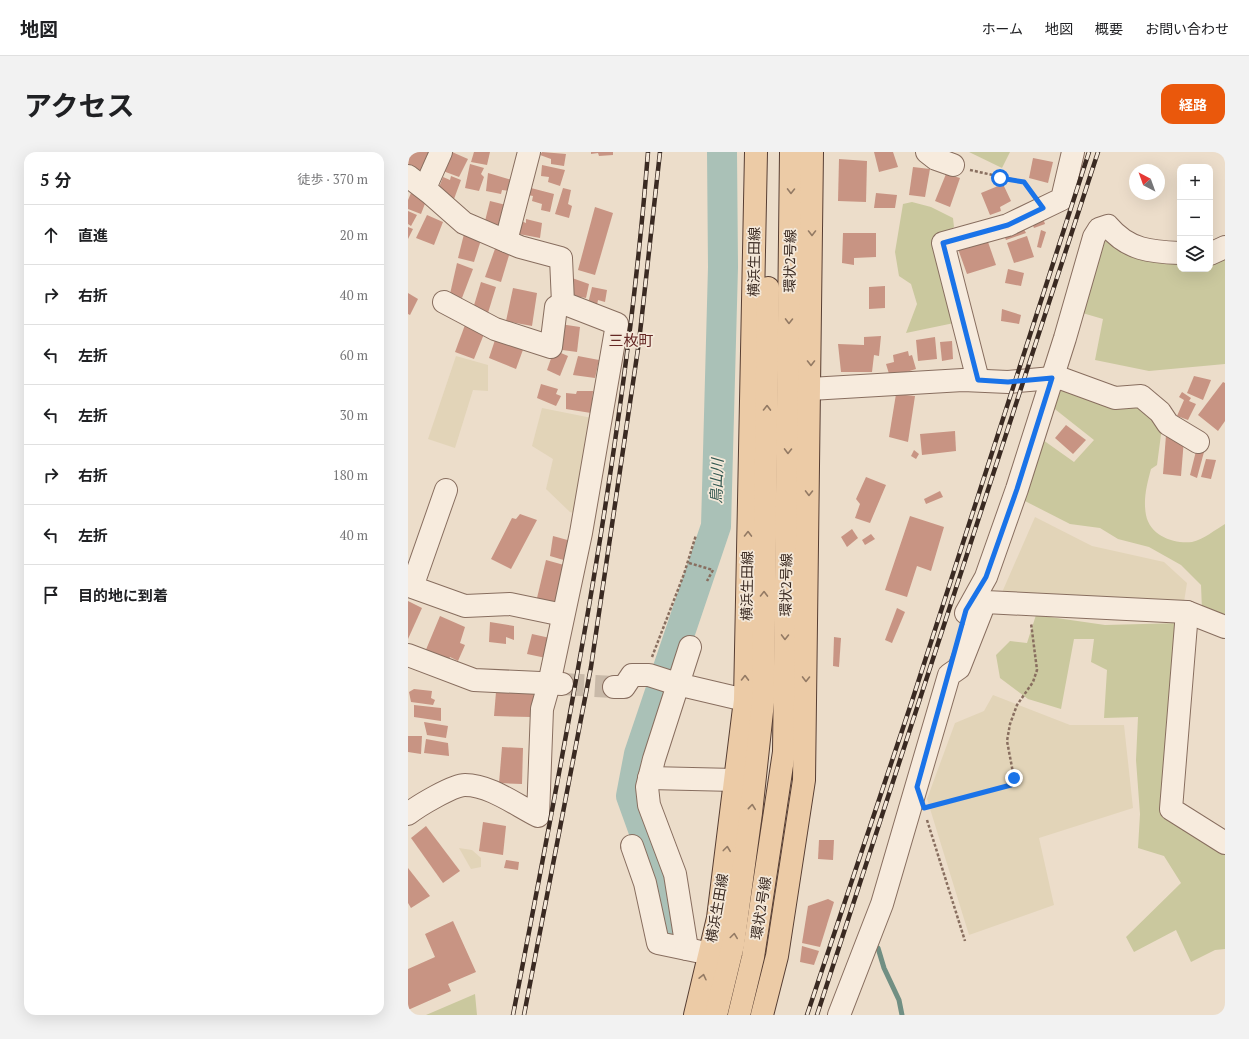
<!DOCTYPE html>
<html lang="ja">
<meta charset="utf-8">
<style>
:root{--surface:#fff;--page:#f2f2f2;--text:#202124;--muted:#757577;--line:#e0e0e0;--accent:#ea580c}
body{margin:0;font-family:"PT Serif","Noto Sans JP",serif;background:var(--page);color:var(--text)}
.controls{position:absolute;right:12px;top:12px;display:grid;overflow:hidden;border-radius:8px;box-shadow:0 4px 16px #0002}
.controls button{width:36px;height:36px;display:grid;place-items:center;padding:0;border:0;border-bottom:1px solid var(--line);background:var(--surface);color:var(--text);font:20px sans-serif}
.compass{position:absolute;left:721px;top:12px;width:36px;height:36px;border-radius:50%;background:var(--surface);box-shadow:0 4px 16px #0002;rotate:319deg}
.stop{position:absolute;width:12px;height:12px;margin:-9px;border:3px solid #1a73e8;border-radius:50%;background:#fff}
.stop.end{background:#1a73e8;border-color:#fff;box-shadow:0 1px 4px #0008}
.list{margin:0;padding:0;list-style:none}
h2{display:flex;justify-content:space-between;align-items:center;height:52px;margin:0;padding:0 16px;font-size:17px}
h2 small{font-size:13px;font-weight:400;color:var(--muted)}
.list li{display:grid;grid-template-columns:26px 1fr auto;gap:12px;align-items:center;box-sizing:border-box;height:60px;padding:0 16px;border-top:1px solid var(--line)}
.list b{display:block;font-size:15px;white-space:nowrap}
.list em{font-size:13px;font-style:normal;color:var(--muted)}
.icon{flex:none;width:22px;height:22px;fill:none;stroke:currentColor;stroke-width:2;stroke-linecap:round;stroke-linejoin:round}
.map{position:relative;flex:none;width:817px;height:863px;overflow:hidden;border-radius:12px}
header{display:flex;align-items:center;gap:24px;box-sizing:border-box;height:56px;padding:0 20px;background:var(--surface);border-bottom:1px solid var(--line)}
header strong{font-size:19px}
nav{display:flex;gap:22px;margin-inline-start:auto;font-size:14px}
.intro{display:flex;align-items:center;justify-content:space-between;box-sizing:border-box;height:96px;padding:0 24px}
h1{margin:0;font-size:28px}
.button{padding:10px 18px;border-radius:12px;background:var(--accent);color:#fff;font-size:14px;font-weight:700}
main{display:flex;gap:24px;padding:0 24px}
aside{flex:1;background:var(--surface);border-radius:12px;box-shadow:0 4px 16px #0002}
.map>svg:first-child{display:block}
.farmland{fill:#e2d4b8}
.green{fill:#cac89e}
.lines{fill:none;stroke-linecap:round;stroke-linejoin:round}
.stream{stroke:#718f83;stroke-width:5}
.river{stroke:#aac1b7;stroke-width:30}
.building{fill:#c89483}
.minor-tunnel{stroke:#c8b9a8;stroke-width:22;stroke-dasharray:22 11;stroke-linecap:butt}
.minor-casing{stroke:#886e5f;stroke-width:24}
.major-casing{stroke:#573e33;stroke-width:24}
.path{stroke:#886e5f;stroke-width:2.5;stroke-dasharray:3 2;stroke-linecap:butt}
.minor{stroke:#f7ebdd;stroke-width:22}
.major{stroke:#eccba6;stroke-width:22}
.rail-casing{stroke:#3a2a22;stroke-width:4.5}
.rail{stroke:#f4e8d9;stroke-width:3;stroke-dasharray:9;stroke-linecap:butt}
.oneway{stroke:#937a64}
.route{stroke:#1a73e8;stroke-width:5}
.labels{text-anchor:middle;stroke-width:3.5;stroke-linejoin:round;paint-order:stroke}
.street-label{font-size:14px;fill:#3a2a22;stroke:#f4e8d9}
.neighbourhood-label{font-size:15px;fill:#642724;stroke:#f4e8d9}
.water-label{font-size:15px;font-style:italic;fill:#325850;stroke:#f4e8d9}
</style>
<header>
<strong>地図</strong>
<nav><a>ホーム</a><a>地図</a><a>概要</a><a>お問い合わせ</a></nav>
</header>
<div class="intro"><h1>アクセス</h1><a class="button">経路</a></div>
<main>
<aside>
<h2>5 分<small>徒歩 · 370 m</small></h2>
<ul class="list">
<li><svg class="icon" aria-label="ahead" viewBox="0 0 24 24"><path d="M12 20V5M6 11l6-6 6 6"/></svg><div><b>直進</b></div><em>20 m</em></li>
<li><svg class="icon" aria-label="right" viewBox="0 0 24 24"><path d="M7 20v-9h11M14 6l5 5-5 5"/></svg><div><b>右折</b></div><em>40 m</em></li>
<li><svg class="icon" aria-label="left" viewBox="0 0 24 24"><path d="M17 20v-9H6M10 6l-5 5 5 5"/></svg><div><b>左折</b></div><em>60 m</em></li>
<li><svg class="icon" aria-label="left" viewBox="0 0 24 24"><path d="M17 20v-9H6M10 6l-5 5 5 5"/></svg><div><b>左折</b></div><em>30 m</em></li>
<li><svg class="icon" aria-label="right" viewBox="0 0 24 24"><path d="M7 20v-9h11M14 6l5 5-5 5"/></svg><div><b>右折</b></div><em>180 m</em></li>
<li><svg class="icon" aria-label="left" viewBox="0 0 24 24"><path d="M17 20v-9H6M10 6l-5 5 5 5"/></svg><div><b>左折</b></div><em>40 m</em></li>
<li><svg class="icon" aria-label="arrive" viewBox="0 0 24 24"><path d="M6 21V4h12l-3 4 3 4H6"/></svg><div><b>目的地に到着</b></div></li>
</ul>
</aside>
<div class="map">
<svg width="817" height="863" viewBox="0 0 817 863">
<rect width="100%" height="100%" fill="#ecddca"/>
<g class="farmland">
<polygon points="48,204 80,213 80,239 65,238 47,296 20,287"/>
<polygon points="134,256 184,266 169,362 162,360 138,337 145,307 124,294"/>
<polygon points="627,365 684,394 756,410 779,431 776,450 592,445"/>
<polygon points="585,543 662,573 716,573 725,656 631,686 646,753 561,783 519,647 547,571 576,559"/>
<polygon points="51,696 64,698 73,706 73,715 63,717"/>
</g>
<g class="green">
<polygon points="561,0 602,0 594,16"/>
<polygon points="504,50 523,55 545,66 546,75 527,88 546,171 498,181 509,152 503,132 491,124 487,100 495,52"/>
<polygon points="692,88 772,108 772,117 802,117 802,108 817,103 817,212 741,219 687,208 695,167 671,160"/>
<path d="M659,238l41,17h33l21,20 -5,38 -6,4c-4,15 -8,30 -5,46 4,21 28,29 46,27 11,-2 24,-13 33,-18v95l-23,-9 -1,-25 -20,-20 -32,-18 -31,-8 -18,-11 -30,-4 -49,-25 22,-59 31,22 20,-22 -43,-34 4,-14z"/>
<polygon points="628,463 697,473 773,471 759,660 817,699 817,797 807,798 783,810 768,778 726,800 718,785 773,731 756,704 730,696 732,662 728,608 730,565 696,566 699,518 683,510 686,487 666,487 653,557 620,547 592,526 588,503 602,489 619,491"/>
<polygon points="67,842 69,863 18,863"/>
</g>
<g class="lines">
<polyline class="stream" points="470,796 476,816 491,848 494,863"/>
<polyline class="river" points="263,783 250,719 223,644 231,602 308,374 315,115 314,0"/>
</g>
<g class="building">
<polygon points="2,0 23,0 14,20 0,14"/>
<polygon points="44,0 60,7 51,25 35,19"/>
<polygon points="66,0 82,0 79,13 63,10"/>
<polygon points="134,0 158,2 156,14 143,12 143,7 132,3"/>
<polygon points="183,0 205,0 205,3 191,4 190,1 183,2"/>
<polygon points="466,0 485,0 490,15 471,20"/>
<polygon points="625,6 645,10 640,31 621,26"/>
<polygon points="431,7 459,9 458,50 430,49"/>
<polygon points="62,12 76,16 73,22 76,25 71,39 57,36"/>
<polygon points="134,13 157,18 152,34 140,30 141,25 133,24"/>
<polygon points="505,15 522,17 517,45 501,43"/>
<polygon points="80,21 104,28 102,39 94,38 93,42 78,39"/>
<polygon points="538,22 552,26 542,55 527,49"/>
<polygon points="43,24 53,28 46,47 30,38 35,25 42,28"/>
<polygon points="595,32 603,49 592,55 593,59 582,63 573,41"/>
<polygon points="123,36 146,42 142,60 133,58 134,52 124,49 125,44 120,43"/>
<polygon points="155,36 163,38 160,52 164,54 161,66 147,62"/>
<polygon points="3,41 18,49 13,62 0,57 0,48"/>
<polygon points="468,41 489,43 487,56 466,56"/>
<polygon points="82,49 102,54 91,75 77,69"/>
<polygon points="187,55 205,61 187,123 170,118"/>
<polygon points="0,59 9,63 3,74 0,72"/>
<polygon points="19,63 35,70 26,93 8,86"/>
<polygon points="634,63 637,72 626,76 622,67"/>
<polygon points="118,67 134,71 132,86 111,82 113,69 118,71"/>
<polygon points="613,72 618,81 598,88 594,79"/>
<polygon points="0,75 5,77 0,87"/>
<polygon points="633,78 638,80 633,96 629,95"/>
<polygon points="435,81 468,81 468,105 446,106 446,113 434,111"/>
<polygon points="56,82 73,88 66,110 50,106"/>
<polygon points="619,84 626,105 606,111 599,91"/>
<polygon points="580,90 588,113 559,122 550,97"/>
<polygon points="88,94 102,100 93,130 77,125"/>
<polygon points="49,111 65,117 54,146 42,142"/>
<polygon points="600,117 616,121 613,134 597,131"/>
<polygon points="164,126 181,132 178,146 172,145 172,151 163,144 166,135 162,133"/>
<polygon points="73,130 88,135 79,164 64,160"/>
<polygon points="477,134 477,156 461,157 461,135"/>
<polygon points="184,135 199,138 197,150 190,148 188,158 179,156"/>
<polygon points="105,136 129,141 124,174 98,169"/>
<polygon points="0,141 10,147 2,163 0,162"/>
<polygon points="594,157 613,163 611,172 593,169"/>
<polygon points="152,172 172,175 169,200 147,197"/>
<polygon points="57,173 76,182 66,207 47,200"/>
<polygon points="473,184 471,204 466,203 464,220 433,220 430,192 456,193 456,185"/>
<polygon points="88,185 116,195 108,217 81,206"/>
<polygon points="527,185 529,207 510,209 508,188"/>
<polygon points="544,189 545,207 534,209 532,190"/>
<polygon points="146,198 160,204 152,224 139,218"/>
<polygon points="500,199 501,204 504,203 508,217 482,225 478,212 486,210 485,203"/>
<polygon points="170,204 191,208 187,226 165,223"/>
<polygon points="786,224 803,228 795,248 779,241"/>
<polygon points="815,230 817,231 817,269 810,279 790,263"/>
<polygon points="133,232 150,237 148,242 153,244 148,254 129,246"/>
<polygon points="169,239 185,239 183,261 158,257 158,241 168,242"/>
<polygon points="774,240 783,246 781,249 788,252 780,268 769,264 776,248 771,245"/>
<polygon points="488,242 507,244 500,290 481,285"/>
<polygon points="658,273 678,288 665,302 647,286"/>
<polygon points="547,279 548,299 514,303 512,282"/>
<polygon points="758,283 776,287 773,324 755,322"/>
<polygon points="506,298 511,302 508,307 503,304"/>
<polygon points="788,299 796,300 789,326 782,323"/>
<polygon points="798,307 808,308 803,327 793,325"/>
<polygon points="458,325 478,333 462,371 447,366 452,352 448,347"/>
<polygon points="532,339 535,345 518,352 516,347"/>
<polygon points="112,362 129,368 103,417 83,407 104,366 108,367"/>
<polygon points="502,364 536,375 523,419 509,414 499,445 477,438"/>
<polygon points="444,377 450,386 439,395 433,385"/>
<polygon points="463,382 467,387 457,393 454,388"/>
<polygon points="145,384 163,389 159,409 142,404"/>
<polygon points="138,408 156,413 147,450 129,446"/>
<polygon points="0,449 14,456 0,487"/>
<polygon points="489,456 497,460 484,491 477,488"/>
<polygon points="32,464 57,475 52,491 57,493 50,509 42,505 40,510 17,500"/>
<polygon points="82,470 106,474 106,488 98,485 98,492 81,490"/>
<polygon points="124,482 142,486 138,506 119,502"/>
<polygon points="426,485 433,486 431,515 425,514"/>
<polygon points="6,537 24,539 23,546 27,548 25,553 3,550 1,540"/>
<polygon points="88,540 126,542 123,565 86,564"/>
<polygon points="6,553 33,556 33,569 6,565"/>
<polygon points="16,570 40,574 38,586 19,583"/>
<polygon points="0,584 14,584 13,602 0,600"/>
<polygon points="18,587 40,591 41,604 16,601"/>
<polygon points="94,595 115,596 114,632 91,631"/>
<polygon points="75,670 98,674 95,703 71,699"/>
<polygon points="18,674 52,719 35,731 3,686"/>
<polygon points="411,688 426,688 425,708 410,707"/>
<polygon points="98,708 111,710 110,718 96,716"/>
<polygon points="0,716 22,744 3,756 0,751"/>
<polygon points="420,747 426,750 412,795 394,791 400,754"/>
<polygon points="45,769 68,820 40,832 43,839 0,858 0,817 27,805 17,782"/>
<polygon points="394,794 411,799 406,813 392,810"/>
</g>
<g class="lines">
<polyline class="minor-tunnel" points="154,532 206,535"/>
<g class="minor-casing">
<g id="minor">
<polyline points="519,0 528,7 545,13"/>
<path d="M0,24l22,17 34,30 56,24 41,11 2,45 54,21 -36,209 -32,151 -7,25 -4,107c-22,-11 -48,-31 -73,-31 -12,0 -47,21 -57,29"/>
<polyline points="17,36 33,0"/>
<polyline points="98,89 121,0"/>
<polyline points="802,102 817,95"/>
<polyline points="36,150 87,177 143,195 148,155 155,151"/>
<polyline points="570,228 535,91 600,73 654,47 665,0"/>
<polyline points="402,237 555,228 600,230 644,226 655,227 707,246 733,244 752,260 760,272 790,290"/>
<polyline points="38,338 4,435 57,454 102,452 155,463"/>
<polyline points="779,460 763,657 817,691"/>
<path d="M558,461l20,-36 31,-88 48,-151 29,-101 5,-8 9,-3c20,24 43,26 72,27"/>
<polyline points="0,503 66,528 154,532"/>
<polyline points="206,535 216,535 224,523 241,523 269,532 337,548"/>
<polyline points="241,626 327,628"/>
<polyline points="224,694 237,731 250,791 293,800"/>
<polyline points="279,797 267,722 241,653 239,635 246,607 282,495"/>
<polyline points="431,863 474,752 541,523 551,516 577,450 779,460 817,475"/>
</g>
</g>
<g class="major-casing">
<g id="major">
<polyline points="287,863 310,766 337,548 348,0"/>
<polyline points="308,863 325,793 343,661 355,550 360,136"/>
<polyline points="331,863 345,805 376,600 383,0"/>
<polyline points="354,863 369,804 396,628 404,0"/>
</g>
</g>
<g class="path">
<polyline points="562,18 616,30 624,41"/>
<polyline points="281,411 305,418 299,429"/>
<polyline points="244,505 276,422 288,383"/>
<polyline points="522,654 603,633 606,626 599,589 602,572 609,553 625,530 629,518 623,471"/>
<polyline points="519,668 557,789"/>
</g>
<use href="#minor" class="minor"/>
<use href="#major" class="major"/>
<g class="rail-casing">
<g id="rail">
<path d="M105,863c55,-286 112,-572 135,-863"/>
<polyline points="116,863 183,515 231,190 252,0"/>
<polyline points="399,863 504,549 681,0"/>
<polyline points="409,863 690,0"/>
</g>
</g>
<use href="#rail" class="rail"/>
</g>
<defs><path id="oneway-chevron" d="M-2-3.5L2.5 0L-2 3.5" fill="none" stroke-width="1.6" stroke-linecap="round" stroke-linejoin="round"/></defs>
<g class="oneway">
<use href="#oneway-chevron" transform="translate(383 39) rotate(91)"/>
<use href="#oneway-chevron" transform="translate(404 81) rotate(90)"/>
<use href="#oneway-chevron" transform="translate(381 169) rotate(91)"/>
<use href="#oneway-chevron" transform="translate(403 211) rotate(90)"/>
<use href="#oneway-chevron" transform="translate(359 256) rotate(-89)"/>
<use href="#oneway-chevron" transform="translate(380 299) rotate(91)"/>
<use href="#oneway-chevron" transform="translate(401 341) rotate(91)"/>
<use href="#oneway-chevron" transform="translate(340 382) rotate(-89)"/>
<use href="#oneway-chevron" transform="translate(356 442) rotate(-89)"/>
<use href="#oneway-chevron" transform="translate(377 485) rotate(91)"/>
<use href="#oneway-chevron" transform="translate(337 526) rotate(-89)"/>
<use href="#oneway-chevron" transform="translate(398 527) rotate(91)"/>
<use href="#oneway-chevron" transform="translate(344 655) rotate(-84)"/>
<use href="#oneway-chevron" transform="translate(319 697) rotate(-83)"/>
<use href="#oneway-chevron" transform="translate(326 784) rotate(-82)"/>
<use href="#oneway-chevron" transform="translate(295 825) rotate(-77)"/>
</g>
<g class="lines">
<polyline class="route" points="592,26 616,30 635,56 600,73 535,91 570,228 600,230 644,226 609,337 578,425 558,458 509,635 516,656 603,633 606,626"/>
</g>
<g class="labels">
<g class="street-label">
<text transform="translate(382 109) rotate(-89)" y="5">環状2号線</text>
<text transform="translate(346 110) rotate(-89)" y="5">横浜生田線</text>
<text transform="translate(378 433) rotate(-89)" y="5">環状2号線</text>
<text transform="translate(339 434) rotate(-89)" y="5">横浜生田線</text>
<text transform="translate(309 756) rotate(-80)" y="5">横浜生田線</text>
<text transform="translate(353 756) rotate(-81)" y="5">環状2号線</text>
</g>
<g class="neighbourhood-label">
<text x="223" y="194">三枚町</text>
</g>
<g class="water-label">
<text transform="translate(309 329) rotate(-88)" y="5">鳥山川</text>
</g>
</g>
</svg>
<div class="controls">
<button>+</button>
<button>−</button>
<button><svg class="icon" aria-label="layers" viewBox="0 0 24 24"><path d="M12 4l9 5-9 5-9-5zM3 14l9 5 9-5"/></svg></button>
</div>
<svg class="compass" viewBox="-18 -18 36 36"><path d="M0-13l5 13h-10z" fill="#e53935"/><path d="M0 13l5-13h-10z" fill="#757577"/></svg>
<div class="stop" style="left:592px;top:26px"></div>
<div class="stop end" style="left:606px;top:626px"></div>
</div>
</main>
